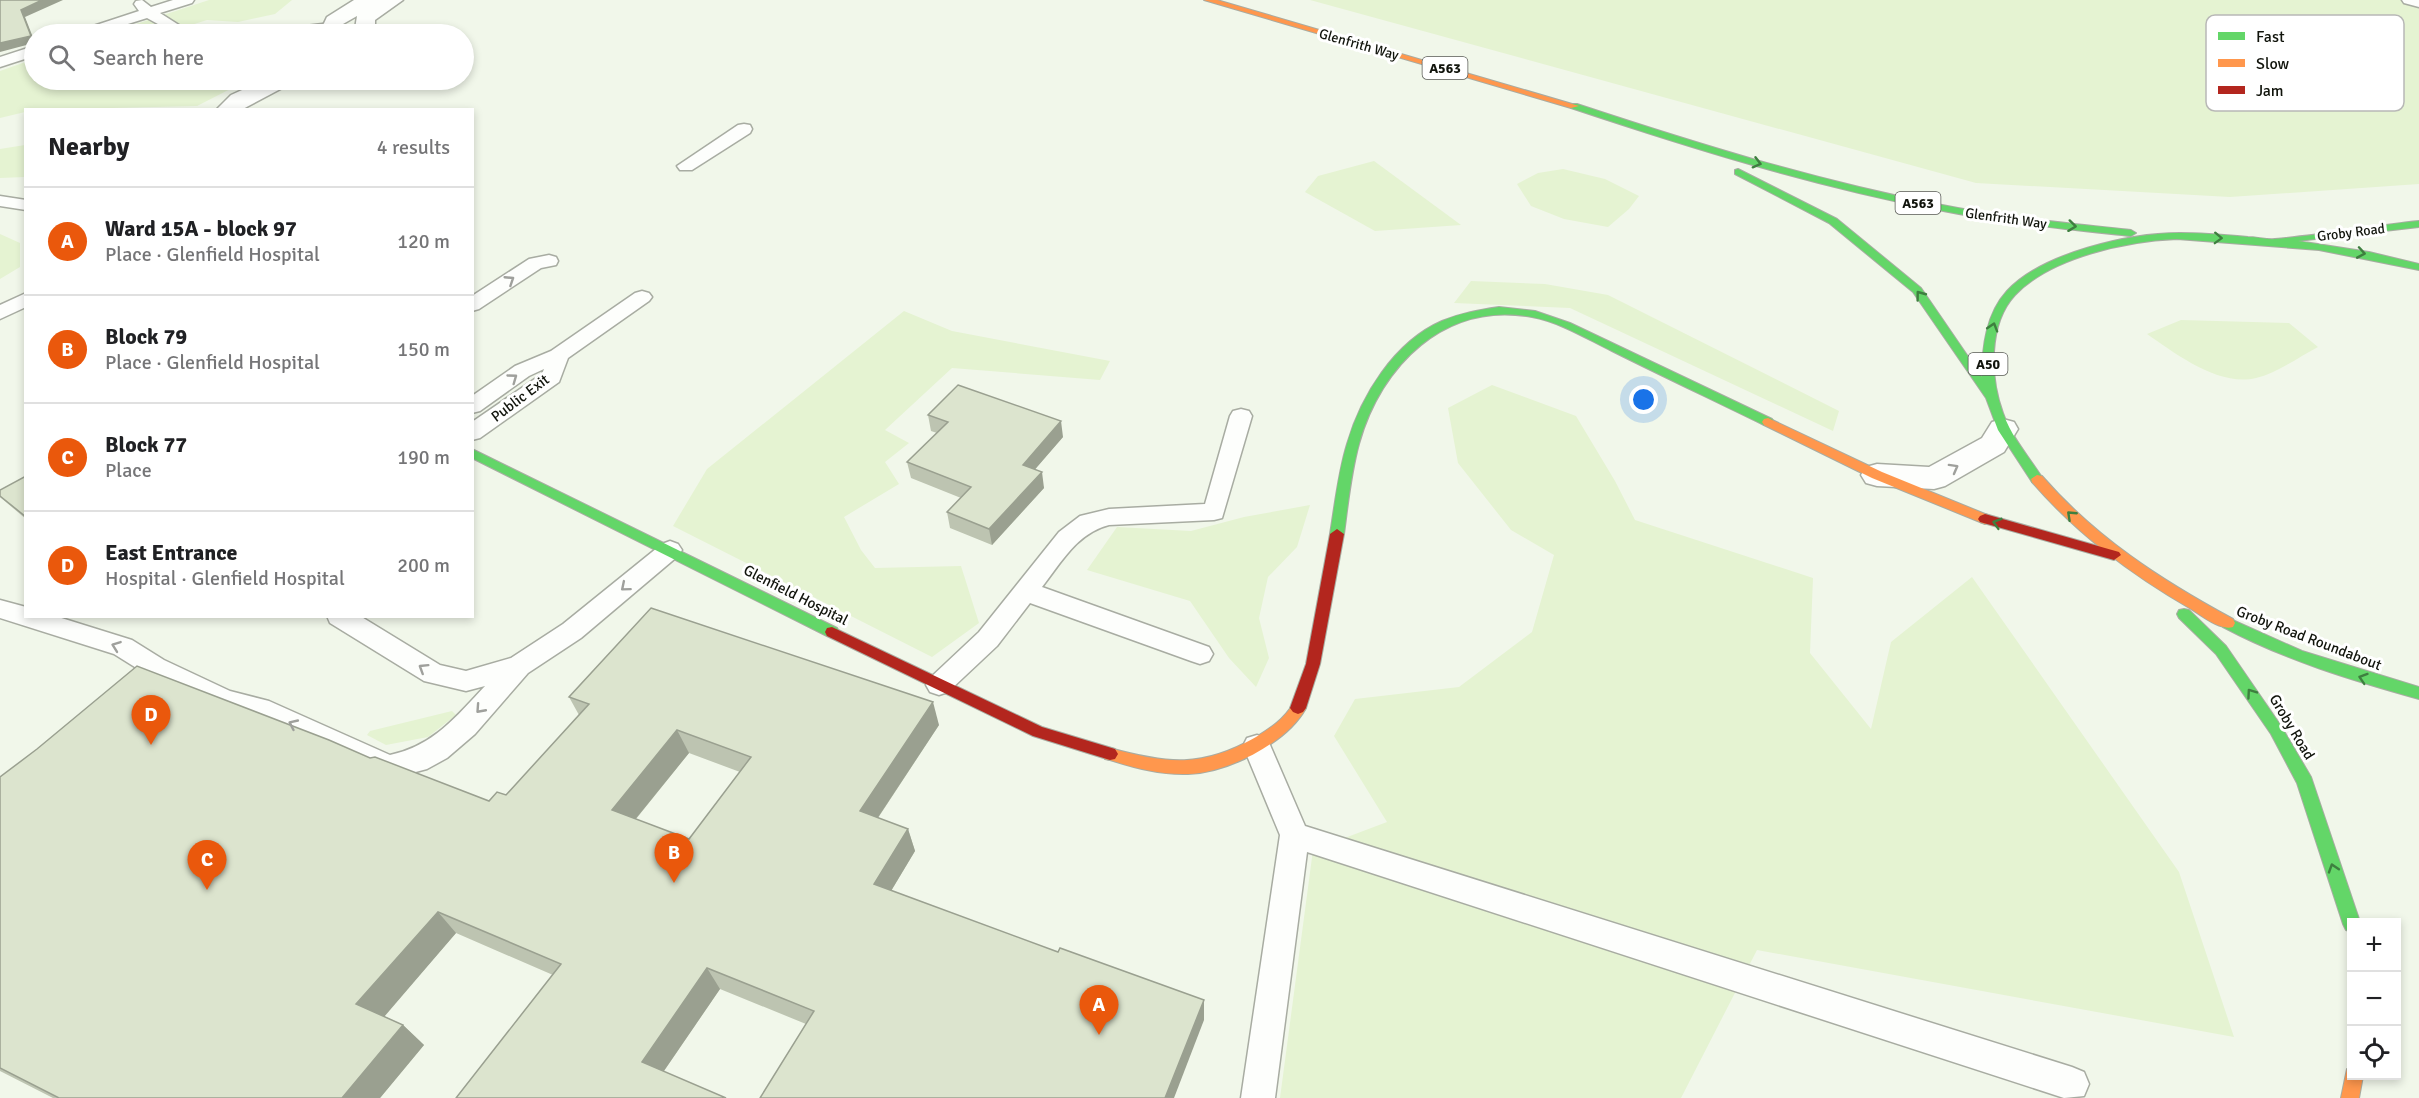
<!DOCTYPE html>
<meta charset="utf-8">
<style>
:root{--surface:#fff;--page:#f6f6f6;--text:#202124;--muted:#757577;--line:#e0e0e0;--accent:#ea580c}
body{margin:0;font-family:Signika,sans-serif;background:var(--page);color:var(--text)}
.controls{position:absolute;right:18px;bottom:18px;display:grid;overflow:hidden;border-radius:0px;box-shadow:0 3px 9px #0003}
.controls button{width:54px;height:54px;display:grid;place-items:center;padding:0;border:0;border-bottom:2px solid var(--line);background:var(--surface);color:var(--text);font:30px sans-serif}
.you{position:absolute;left:1644px;top:400px;width:21px;height:21px;margin:-15px;border:4px solid #fff;border-radius:50%;background:#1a73e8;box-shadow:0 0 0 9px #1a73e833}
.badge{display:grid;place-items:center;width:39px;height:39px;border-radius:50%;background:var(--accent);color:#fff;font-size:20px;font-weight:700}
.pin{position:absolute;translate:-50% -50px;filter:drop-shadow(0 2px 3px #0008)}
.pin::after{content:'';position:absolute;top:32px;width:21px;height:18px;background:inherit;clip-path:polygon(0 0,100% 0,50% 100%)}
.list{margin:0;padding:0;list-style:none}
h2{display:flex;justify-content:space-between;align-items:center;height:78px;margin:0;padding:0 24px;font-size:26px}
h2 small{font-size:20px;font-weight:400;color:var(--muted)}
.list li{display:grid;grid-template-columns:39px 1fr auto;gap:18px;align-items:center;box-sizing:border-box;height:108px;padding:0 24px;border-top:2px solid var(--line)}
.list b{display:block;font-size:22px;white-space:nowrap}
.list p{margin:0;font-size:20px;white-space:nowrap;color:var(--muted)}
.list em{font-size:20px;font-style:normal;color:var(--muted)}
.icon{flex:none;width:33px;height:33px;fill:none;stroke:currentColor;stroke-width:2;stroke-linecap:round;stroke-linejoin:round}
.map{position:relative;flex:none;width:2419px;height:1098px;overflow:hidden}
.search{position:absolute;background:var(--surface);box-shadow:0 3px 9px #0003;left:24px;top:24px;width:450px;height:66px;display:flex;align-items:center;gap:15px;box-sizing:border-box;padding:0 21px;border-radius:33px;color:var(--muted);font-size:22px}
.panel{position:absolute;background:var(--surface);box-shadow:0 3px 9px #0003;left:24px;top:108px;width:450px;height:510px;border-radius:0px}
.map>svg:first-child{display:block}
.green{fill:#e5f3d2}
.lines{fill:none;stroke-linecap:round;stroke-linejoin:round}
.lane-casing{stroke:#a8aca2;stroke-width:3}
.street-casing{stroke:#a8aca2;stroke-width:3}
.fast-casing{stroke:#a8aca2;stroke-width:2}
.slow-casing{stroke:#a8aca2;stroke-width:2}
.jam-casing{stroke:#a8aca2;stroke-width:2}
.lane{fill:#fdfefc;fill-rule:evenodd}
.street{fill:#fdfefc;fill-rule:evenodd}
.fast{fill:#63d668;fill-rule:evenodd}
.slow{fill:#ff974d;fill-rule:evenodd}
.jam{fill:#b3261e;fill-rule:evenodd}
.wall{fill:#bdc4b1;fill-rule:evenodd}
.shaded-wall{fill:#9aa090}
.building{fill:#dce4ce;stroke:#9aa090;stroke-width:1.5;fill-rule:evenodd}
.oneway{stroke:#3e7f3f}
.oneway2{stroke:#9fa09c}
.labels{text-anchor:middle;stroke-width:6;stroke-linejoin:round;paint-order:stroke}
.far-street-label{font-size:14px;fill:#11140c;stroke:#fff}
.shield{fill:#fff;stroke:#585a55;stroke-width:1.5}
.shield-label{font-size:14px;font-weight:bold;fill:#11140c}
.street-label{font-size:15px;fill:#11140c;stroke:#fff}
.key{fill:#fff;stroke:#b8b8b6;stroke-width:1.5}
.key-label{font-size:16px;fill:#11140c}
</style>
<div class="map">
<svg width="2419" height="1098" viewBox="0 0 2419 1098">
<rect width="100%" height="100%" fill="#f1f7ea"/>
<g class="green">
<polygon points="209,0 292,0 275,14 238,22 207,20 163,34 106,34"/>
<polygon points="1310,0 2419,0 2419,184 2230,197 1976,183"/>
<polygon points="34,59 34,80 248,80 197,106 26,110 25,112 0,118 0,71"/>
<polygon points="25,145 25,177 0,178 0,149"/>
<polygon points="1374,161 1461,225 1375,231 1305,192 1318,176"/>
<polygon points="1563,169 1605,179 1639,196 1629,209 1608,227 1564,219 1531,206 1517,184 1538,173"/>
<polygon points="0,234 20,243 20,267 0,279"/>
<polygon points="1471,281 1545,284 1608,295 1839,411 1833,431 1570,308 1454,303"/>
<polygon points="904,311 952,331 1110,361 1100,380 952,368 885,430 909,443 885,462 899,484 844,517 861,550 875,568 961,566 979,623 932,657 673,526 707,469"/>
<path d="M2181,320l108,3 29,24c-19,10 -41,26 -62,31 -37,9 -80,-24 -109,-44z"/>
<polygon points="1492,385 1576,416 1615,481 1635,520 1813,578 1810,653 1871,729 1891,642 1972,577 2179,872 2234,1037 1757,950 1681,1098 1280,1098 1313,850 1387,822 1334,736 1355,699 1459,687 1532,632 1554,555 1511,530 1458,463 1448,408"/>
<polygon points="1310,505 1297,547 1268,577 1259,618 1269,658 1256,687 1229,658 1190,601 1087,570 1117,527 1191,531 1244,517"/>
<polygon points="452,711 456,715 428,737 386,745 367,735 370,731"/>
</g>
<g class="lines">
<g class="lane-casing">
<g id="lane">
<polygon points="142,0 151,7 173,0 194,0 192,3 160,13 193,34 176,34 147,18 96,34 76,34 78,31 139,11 134,4 136,1"/>
<polygon points="2402,0 2419,0 2419,7 2404,3"/>
<polygon points="331,23 336,24 338,27 336,30 305,34 264,34 271,30"/>
<polygon points="34,46 34,56 0,67 0,57"/>
<polygon points="744,124 750,125 752,129 750,133 692,170 680,170 677,166 738,125"/>
<polygon points="0,196 26,200 26,210 0,206"/>
<polygon points="549,255 556,257 558,261 556,265 541,268 479,309 472,311 472,296 529,259"/>
<polygon points="642,291 649,293 652,297 649,301 568,358 559,382 480,438 472,440 472,422 542,374 544,369 529,376 480,411 472,413 472,396 515,366 551,351 635,293"/>
<polygon points="26,293 26,307 0,319 0,305"/>
<path d="M1241,409l8,2 3,5 -30,102 -8,2 -105,5c-32,8 -48,38 -67,62l167,60 4,7 -4,7 -9,3 -9,-3 -161,-58 -33,43 -49,46 -9,3 -9,-3 -4,-7 4,-7 49,-46 80,-100 21,-16 29,-7 96,-5 25,-88 3,-5z"/>
<path d="M670,541l8,3 4,6 -4,6 -97,82 -53,35 -53,61 -28,24 -20,11 -38,10 -135,-61 -39,-10 -69,-34 -32,-20 -114,-36v-18l26,7v9h29l77,24 32,20 66,31 39,10 121,54c43,-9 66,-38 95,-69l-19,5 -42,-10 -94,-58 -3,-7h33l80,49 26,6 45,-13 52,-34 99,-80z"/>
<polygon points="1257,735 1267,738 1305,826 2072,1067 2084,1072 2089,1084 2084,1096 2064,1098 1307,852 1275,1098 1241,1098 1280,835 1243,746 1247,738"/>
</g>
</g>
<g class="street-casing">
<g id="street">
<polygon points="354,0 403,0 375,20 375,30 372,34 351,34 355,29 357,16 343,24 339,34 319,34 327,17"/>
<polygon points="264,80 291,80 288,85 241,110 216,110 231,95"/>
<polygon points="2003,419 2014,422 2018,429 2004,452 1945,486 1934,489 1877,486 1866,483 1861,475 1866,467 1877,464 1929,467 1982,438 1992,422"/>
</g>
</g>
<g class="fast-casing">
<g id="fast">
<path d="M1571,104h6c118,39 237,76 360,100 64,13 129,19 194,26l5,3 -5,3c-65,-7 -129,-13 -193,-26 -125,-24 -247,-62 -367,-102z"/>
<path d="M1738,169l99,50 84,69 61,89c0,-30 4,-63 25,-86 35,-38 122,-58 173,-58 23,0 46,2 68,4 9,0 19,3 27,2 47,-4 96,-13 144,-18v6l-121,14 71,11 50,12v6l-100,-20 -142,-11c-50,2 -126,18 -162,56 -27,29 -25,83 -12,118 9,25 26,44 40,66l-6,4 -5,-1 -34,-52 -12,-32 -73,-106 -84,-69 -94,-49v-4z"/>
<path d="M1499,307l36,4 35,12 202,96 2,3 -2,3h-8c-51,-25 -102,-49 -152,-74 -25,-12 -52,-29 -80,-34 -87,-16 -151,48 -173,127 -8,29 -11,60 -15,90l-7,5 -5,-2 -2,-3c5,-30 8,-61 17,-90 14,-48 47,-102 95,-123 19,-8 37,-11 57,-14z"/>
<polygon points="472,449 837,628 839,632 837,636 827,636 472,458"/>
<polygon points="2184,609 2189,610 2226,646 2281,726 2311,777 2360,922 2352,922 2352,932 2346,930 2343,924 2297,783 2271,734 2216,654 2179,618 2177,614 2179,610"/>
<path d="M2228,618l74,33 117,36v12c-68,-19 -134,-39 -196,-72l-2,-4 2,-4z"/>
</g>
</g>
<g class="slow-casing">
<g id="slow">
<polygon points="1204,0 1217,0 1579,106 1571,108"/>
<polygon points="1768,418 1882,472 1990,516 1992,519 1985,524 1980,522 1872,478 1764,425 1762,422 1764,419"/>
<path d="M2037,475l5,1c54,62 119,104 191,143l2,4 -2,4c-12,4 -31,-11 -42,-18 -60,-35 -113,-74 -159,-127l-1,-3z"/>
<path d="M1298,702l5,2 3,4c-19,35 -79,65 -118,66 -27,1 -53,-6 -78,-14l-5,-1 -3,-5 3,-5 5,-1c57,16 92,20 146,-11 15,-9 28,-18 37,-33z"/>
<polygon points="2352,1068 2352,1076 2363,1076 2359,1098 2341,1098 2347,1069"/>
</g>
</g>
<g class="jam-casing">
<g id="jam">
<polygon points="1985,514 2119,552 2121,555 2114,560 1980,522 1978,519 1980,516"/>
<polygon points="1337,529 1344,534 1320,664 1306,708 1303,712 1298,714 1293,712 1290,708 1306,664 1330,534"/>
<polygon points="832,627 1042,727 1115,749 1118,754 1115,759 1110,760 1033,736 827,636 825,632 827,628"/>
</g>
</g>
<use href="#lane" class="lane"/>
<use href="#street" class="street"/>
<use href="#fast" class="fast"/>
<use href="#slow" class="slow"/>
<use href="#jam" class="jam"/>
</g>
<g class="wall">
<polygon points="928,415 1063,437 1035,469 1044,488 992,545 950,528 947,512 961,498 911,478 907,462 937,433 931,431"/>
<polygon points="26,476 26,519 0,497 0,490"/>
<path d="M569,697l370,28 -61,93 30,11 7,22 -24,40 313,129 -398,4 -86,-35 -56,82 -208,27 97,-123 -97,-42 -72,83 19,9 21,20 -44,53h-327l-53,-27v-294l370,-19 119,43 17,-6 73,-80zM689,753l51,19 -51,67 -53,-20z"/>
</g>
<g class="shaded-wall">
<polygon points="42,0 63,0 25,17 34,40 34,43 0,52 0,43 21,10"/>
<polygon points="1061,421 1063,437 1025,481 1023,465"/>
<polygon points="1042,472 1044,488 992,545 989,529"/>
<polygon points="933,702 939,725 867,834 860,811"/>
<polygon points="677,730 689,753 625,832 612,810"/>
<polygon points="908,829 915,851 882,906 874,884"/>
<polygon points="438,912 456,933 378,1024 356,1004"/>
<polygon points="707,968 720,989 657,1081 642,1062"/>
<polygon points="1204,1000 1204,1020 1174,1098 1165,1098"/>
<polygon points="403,1025 424,1045 380,1098 342,1098"/>
</g>
<g class="building">
<polygon points="0,0 42,0 21,10 31,36 0,43"/>
<polygon points="958,385 1061,421 1023,465 1042,472 989,529 947,512 971,487 907,462 948,422 928,415"/>
<polygon points="26,476 26,517 0,496 0,490"/>
<path d="M651,608l282,94 -73,109 48,18 -34,55 184,68 2,-4 144,52 -39,98h-405l54,-87 -107,-43 -65,94 84,36h-270l105,-134 -123,-52 -82,92 47,21 -61,73h-283l-59,-30v-291l37,-28 100,-83 192,74 41,18 5,-1 114,44 8,-9 9,3 83,-91 -20,-7zM677,730l74,27 -62,82 -77,-29z"/>
</g>
<defs><path id="oneway-chevron" d="M-2-3.5L2.5 0L-2 3.5" fill="none" stroke-width="1.6" stroke-linecap="round" stroke-linejoin="round" transform="scale(1.5)"/></defs>
<g class="oneway">
<use href="#oneway-chevron" transform="translate(1757 163) rotate(15)"/>
<use href="#oneway-chevron" transform="translate(2072 226) rotate(7)"/>
<use href="#oneway-chevron" transform="translate(2218 238) rotate(2)"/>
<use href="#oneway-chevron" transform="translate(2361 253) rotate(10)"/>
<use href="#oneway-chevron" transform="translate(1920 295) rotate(-127)"/>
<use href="#oneway-chevron" transform="translate(1993 327) rotate(-73)"/>
<use href="#oneway-chevron" transform="translate(2071 515) rotate(-137)"/>
<use href="#oneway-chevron" transform="translate(1997 523) rotate(-163)"/>
<use href="#oneway-chevron" transform="translate(2363 678) rotate(-162)"/>
<use href="#oneway-chevron" transform="translate(2251 693) rotate(-125)"/>
<use href="#oneway-chevron" transform="translate(2333 868) rotate(-108)"/>
</g>
<g class="oneway2">
<use href="#oneway-chevron" transform="translate(510 280) rotate(-33)"/>
<use href="#oneway-chevron" transform="translate(513 378) rotate(-36)"/>
<use href="#oneway-chevron" transform="translate(1954 468) rotate(-29)"/>
<use href="#oneway-chevron" transform="translate(625 587) rotate(140)"/>
<use href="#oneway-chevron" transform="translate(116 646) rotate(-160)"/>
<use href="#oneway-chevron" transform="translate(423 668) rotate(-148)"/>
<use href="#oneway-chevron" transform="translate(480 709) rotate(132)"/>
<use href="#oneway-chevron" transform="translate(293 724) rotate(-155)"/>
</g>
<g class="labels">
<g class="far-street-label">
<text transform="translate(1359 44) rotate(16)" y="5">Glenfrith Way</text>
<text transform="translate(2006 218) rotate(8)" y="5">Glenfrith Way</text>
<text transform="translate(2351 232) rotate(-7)" y="5">Groby Road</text>
</g>
<g class="shield">
<rect x="1422.5" y="57" width="45" height="22" rx="4.5"/>
<rect x="1895.5" y="192" width="45" height="22" rx="4.5"/>
<rect x="1968.5" y="353" width="39" height="22" rx="4.5"/>
</g>
<g class="shield-label">
<text x="1445" y="73">A563</text>
<text x="1918" y="208">A563</text>
<text x="1988" y="369">A50</text>
</g>
<g class="street-label">
<text transform="translate(520 398) rotate(-37)" y="5">Public Exit</text>
<text transform="translate(796 595) rotate(27)" y="5">Glenfield Hospital</text>
<text transform="translate(2309 638) rotate(21)" y="5">Groby Road Roundabout</text>
<text transform="translate(2292 727) rotate(59)" y="5">Groby Road</text>
</g>
</g>
<rect x="2206" y="15" width="198" height="96" rx="9" class="key"/>
<rect x="2218" y="32" width="27" height="8" fill="#63d668"/>
<rect x="2218" y="59" width="27" height="8" fill="#ff974d"/>
<rect x="2218" y="86" width="27" height="8" fill="#b3261e"/>
<g class="key-label">
<text x="2256" y="42">Fast</text>
<text x="2256" y="69">Slow</text>
<text x="2256" y="96">Jam</text>
</g>
</svg>
<div class="controls">
<button>+</button>
<button>−</button>
<button><svg class="icon" aria-label="locate" viewBox="0 0 24 24"><circle cx="12" cy="12" r="6"/><path d="M12 2v4M12 18v4M2 12h4M18 12h4"/></svg></button>
</div>
<div class="you"></div>
<div class="pin badge" style="left:1099px;top:1035px">A</div>
<div class="pin badge" style="left:674px;top:883px">B</div>
<div class="pin badge" style="left:207px;top:890px">C</div>
<div class="pin badge" style="left:151px;top:745px">D</div>
<div class="search"><svg class="icon" aria-label="search" viewBox="0 0 24 24"><circle cx="10" cy="10" r="6"/><path d="M15 15l6 6"/></svg>Search here</div>
<section class="panel">
<h2>Nearby<small>4 results</small></h2>
<ul class="list">
<li><span class="badge">A</span><div><b>Ward 15A - block 97</b><p>Place · Glenfield Hospital</p></div><em>120 m</em></li>
<li><span class="badge">B</span><div><b>Block 79</b><p>Place · Glenfield Hospital</p></div><em>150 m</em></li>
<li><span class="badge">C</span><div><b>Block 77</b><p>Place</p></div><em>190 m</em></li>
<li><span class="badge">D</span><div><b>East Entrance</b><p>Hospital · Glenfield Hospital</p></div><em>200 m</em></li>
</ul>
</section>
</div>
